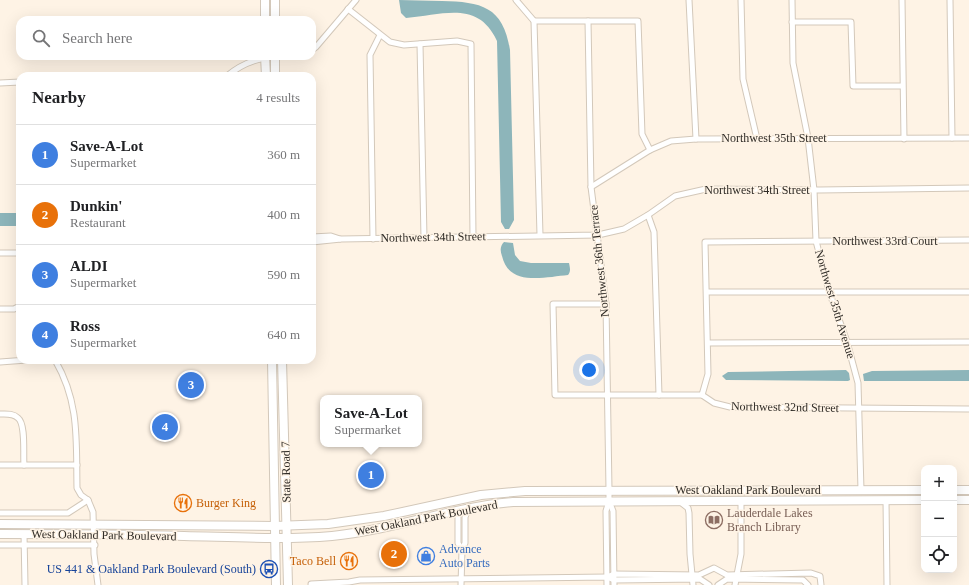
<!DOCTYPE html>
<meta charset="utf-8">
<style>
:root{--surface:#fff;--page:#f6f6f6;--text:#202124;--muted:#757577;--line:#e0e0e0;--accent:#db2777}
body{margin:0;font-family:"Times New Roman",serif;background:var(--page);color:var(--text)}
.controls{position:absolute;right:12px;bottom:12px;display:grid;overflow:hidden;border-radius:8px;box-shadow:0 4px 16px #0002}
.controls button{width:36px;height:36px;display:grid;place-items:center;padding:0;border:0;border-bottom:1px solid var(--line);background:var(--surface);color:var(--text);font:20px sans-serif}
.you{position:absolute;left:589px;top:370px;width:14px;height:14px;margin:-10px;border:3px solid #fff;border-radius:50%;background:#1a73e8;box-shadow:0 0 0 6px #1a73e833}
.badge{display:grid;place-items:center;width:26px;height:26px;border-radius:50%;background:var(--accent);color:#fff;font-size:13px;font-weight:700}
.pin{position:absolute;translate:-50% -50%;border:2px solid #fff;box-shadow:0 1px 4px #0006}
.popup{position:absolute;left:320px;top:395px;width:102px;height:52px;box-sizing:border-box;display:grid;place-content:center;border-radius:8px;background:var(--surface);filter:drop-shadow(0 1px 3px #0005);font-size:13px;white-space:nowrap;color:var(--muted)}
.popup b{font-size:15px;color:var(--text)}
.popup::after{content:'';position:absolute;left:50%;top:100%;margin-left:-8px;border:8px solid transparent;border-top-color:var(--surface)}
.list{margin:0;padding:0;list-style:none}
h2{display:flex;justify-content:space-between;align-items:center;height:52px;margin:0;padding:0 16px;font-size:17px}
h2 small{font-size:13px;font-weight:400;color:var(--muted)}
.list li{display:grid;grid-template-columns:26px 1fr auto;gap:12px;align-items:center;box-sizing:border-box;height:60px;padding:0 16px;border-top:1px solid var(--line)}
.list b{display:block;font-size:15px;white-space:nowrap}
.list p{margin:0;font-size:13px;white-space:nowrap;color:var(--muted)}
.list em{font-size:13px;font-style:normal;color:var(--muted)}
.icon{flex:none;width:22px;height:22px;fill:none;stroke:currentColor;stroke-width:2;stroke-linecap:round;stroke-linejoin:round}
.map{position:relative;flex:none;width:969px;height:585px;overflow:hidden}
.search{position:absolute;background:var(--surface);box-shadow:0 4px 16px #0002;left:16px;top:16px;width:300px;height:44px;display:flex;align-items:center;gap:10px;box-sizing:border-box;padding:0 14px;border-radius:12px;color:var(--muted);font-size:15px}
.panel{position:absolute;background:var(--surface);box-shadow:0 4px 16px #0002;left:16px;top:72px;width:300px;height:292px;border-radius:12px}
.map>svg:first-child{display:block}
.water{fill:#8db5ba}
.lines{fill:none;stroke-linecap:round;stroke-linejoin:round}
.street-casing{stroke:#d3c8ba;stroke-width:7}
.primary-casing{stroke:#d3c8ba;stroke-width:10}
.street{stroke:#fff;stroke-width:5}
.primary{stroke:#fff;stroke-width:8}
.labels{text-anchor:middle;stroke-width:3;stroke-linejoin:round;paint-order:stroke}
.street-label{font-size:12px;fill:#302c27;stroke:#fef3e5}
.food-label{font-size:12px;fill:#c56008;stroke:#fef3e5;text-anchor:start}
.education-label{font-size:12px;fill:#785e54;stroke:#fef3e5;text-anchor:start}
.shop-label{font-size:12px;fill:#366cbe;stroke:#fef3e5;text-anchor:start}
.transit-label{font-size:12px;fill:#164399;stroke:#fef3e5;text-anchor:end}
</style>
<div class="map">
<svg width="969" height="585" viewBox="0 0 969 585">
<rect width="100%" height="100%" fill="#fef3e5"/>
<g class="water">
<path d="M399,0c14,0 28,1 43,1 39,1 61,5 68,49l4,170 -5,9h-4l-4,-7 -4,-181c-19,-41 -53,-26 -91,-23l-5,-5z"/>
<rect x="0" y="213" width="20" height="13"/>
<path d="M504,242l9,1 2,12 5,6 11,2h38c1,5 2,8 -1,12 -23,2 -59,12 -66,-19 -2,-5 -2,-10 2,-14z"/>
<polygon points="846,370 849,373 850,380 848,381 726,380 722,376 728,372"/>
<polygon points="969,370 969,381 864,381 863,374 872,371"/>
</g>
<g class="lines">
<g class="street-casing">
<g id="street">
<polyline points="516,0 534,21 540,235"/>
<polyline points="689,0 696,139"/>
<polyline points="741,0 743,79 757,139"/>
<polyline points="792,0 793,63 808,138 814,190 816,241 829,291 847,342 858,383 861,490"/>
<polyline points="902,0 904,139"/>
<polyline points="950,0 952,138"/>
<polyline points="348,9 390,42 404,45 457,41 471,44 473,237"/>
<polyline points="534,21 638,21 642,134 650,150"/>
<polyline points="588,21 591,187 606,304 609,490 609,501 606,511 607,585"/>
<polyline points="792,22 851,22 853,86 902,86"/>
<polyline points="420,44 424,238"/>
<polyline points="312,50 316,47 356,0"/>
<path d="M227,76c18,-15 35,-19 57,-20"/>
<polyline points="0,83 20,82"/>
<polyline points="591,187 650,150 671,141 696,139 969,138"/>
<polyline points="648,215 654,232 659,395"/>
<polyline points="312,237 331,236 340,239"/>
<polyline points="373,239 370,55 380,35"/>
<polyline points="312,242 341,239 598,235 624,229 648,215 675,196 706,189 819,190 969,188"/>
<polyline points="0,253 20,253"/>
<polyline points="707,292 969,292"/>
<polyline points="606,304 553,304 555,395 702,395 714,403 730,407 969,409"/>
<polyline points="0,309 14,309 20,306"/>
<polyline points="708,343 969,342"/>
<path d="M55,360c25,43 21,81 22,128l4,7 7,5 5,12 1,42 4,31"/>
<polyline points="0,362 27,360"/>
<polyline points="702,395 708,374 705,242 969,240"/>
<path d="M0,414c6,0 13,-1 18,4 8,6 5,36 6,47"/>
<polyline points="0,465 77,465"/>
<polyline points="886,500 887,585"/>
<polyline points="609,501 613,511 614,585"/>
<polyline points="679,501 688,508 689,513 690,554 693,585"/>
<polyline points="458,510 458,543 462,550"/>
<polyline points="0,513 68,513 88,500"/>
<polyline points="24,534 25,585"/>
<polyline points="0,545 95,545"/>
<polyline points="607,577 614,574 699,575 714,568 727,575 811,573 820,576 821,585"/>
<polyline points="311,584 349,582 360,580 607,577 614,580 700,579 709,585"/>
<polyline points="461,585 462,550 465,543 465,517 469,507"/>
<polyline points="718,585 727,579 803,580 808,585"/>
<polyline points="735,585 741,554 741,500"/>
</g>
</g>
<g class="primary-casing">
<g id="primary">
<polyline points="265,0 265,20"/>
<polyline points="275,0 275,20"/>
<polyline points="265,56 266,76"/>
<polyline points="275,56 275,76"/>
<polyline points="272,360 276,585"/>
<polyline points="282,360 288,585"/>
<polyline points="954,490 969,490"/>
<polyline points="954,500 969,500"/>
<polyline points="0,524 275,526 328,524 384,516 481,495 525,491 924,490"/>
<path d="M0,534c61,0 123,0 184,2 49,1 99,4 148,0 62,-6 119,-29 181,-34l411,-2"/>
</g>
</g>
<use href="#street" class="street"/>
<use href="#primary" class="primary"/>
</g>
<defs>
<g id="restaurant-ring" transform="scale(0.9)"><circle r="9.5" fill="#fef3e5" stroke="#e8710a" stroke-width="1.5"/><path d="M-5-6h1v4h1v-4h1v4h1v-4h1v5L-1.5 .5V6h-2V.5L-5-1ZM5-6V6H3V1.5H1.5Q1.5-4 5-6Z" fill="#e8710a"/></g>
<g id="library-ring" transform="scale(0.9)"><circle r="9.5" fill="#fef3e5" stroke="#8d6e63" stroke-width="1.5"/><path d="M-6-4Q-3-5.5-.7-3.5V5Q-3 3-6 4ZM6-4Q3-5.5 .7-3.5V5Q3 3 6 4Z" fill="#8d6e63"/></g>
<g id="shop-ring" transform="scale(0.9)"><circle r="9.5" fill="#fef3e5" stroke="#3f7fe0" stroke-width="1.5"/><path d="M-5-2.5h2.3a2.7 3.5 0 0 1 5.4 0H5L5.5 6h-11ZM-1.5-2.5h3a1.5 2.3 0 0 0-3 0Z" fill="#3f7fe0"/></g>
<g id="bus-ring" transform="scale(0.9)"><circle r="9.5" fill="#fef3e5" stroke="#1a4fb4" stroke-width="1.5"/><path d="M-5-6H5V4H4V6H2V4H-2V6H-4V4H-5ZM-3.5-4V0h7V-4ZM-3.5 1.2v1.5H-2V1.2ZM2 1.2v1.5H3.5V1.2Z" fill="#1a4fb4"/></g>
</defs>
<g fill-rule="evenodd">
<use href="#restaurant-ring" x="183" y="503"/>
<use href="#library-ring" x="714" y="520"/>
<use href="#shop-ring" x="426" y="556"/>
<use href="#restaurant-ring" x="349" y="561"/>
<use href="#bus-ring" x="269" y="569"/>
</g>
<g class="labels">
<g class="street-label">
<text x="774" y="142">Northwest 35th Street</text>
<text x="757" y="194">Northwest 34th Street</text>
<text transform="translate(433 237) rotate(-1)" y="4">Northwest 34th Street</text>
<text x="885" y="245">Northwest 33rd Court</text>
<text transform="translate(599 261) rotate(-96)" y="4">Northwest 36th Terrace</text>
<text transform="translate(835 304) rotate(73)" y="4">Northwest 35th Avenue</text>
<text transform="translate(785 407) rotate(1)" y="4">Northwest 32nd Street</text>
<text transform="translate(286 472) rotate(-91)" y="4">State Road 7</text>
<text x="748" y="494">West Oakland Park Boulevard</text>
<text transform="translate(426 518) rotate(-11)" y="4">West Oakland Park Boulevard</text>
<text transform="translate(104 535) rotate(1)" y="4">West Oakland Park Boulevard</text>
</g>
<g class="food-label">
<text x="196" y="507">Burger King</text>
<text x="336" y="565" text-anchor="end">Taco Bell</text>
</g>
<g class="education-label">
<text x="727" y="517">Lauderdale Lakes<tspan x="727" dy="14">Branch Library</tspan></text>
</g>
<g class="shop-label">
<text x="439" y="553">Advance<tspan x="439" dy="14">Auto Parts</tspan></text>
</g>
<g class="transit-label">
<text x="256" y="573">US 441 &amp; Oakland Park Boulevard (South)</text>
</g>
</g>
</svg>
<div class="controls">
<button>+</button>
<button>−</button>
<button><svg class="icon" aria-label="locate" viewBox="0 0 24 24"><circle cx="12" cy="12" r="6"/><path d="M12 2v4M12 18v4M2 12h4M18 12h4"/></svg></button>
</div>
<div class="you"></div>
<div class="pin badge" style="left:371px;top:475px;background:#3f7fe0">1</div>
<div class="popup"><b>Save-A-Lot</b>Supermarket</div>
<div class="pin badge" style="left:394px;top:554px;background:#e8710a">2</div>
<div class="pin badge" style="left:191px;top:385px;background:#3f7fe0">3</div>
<div class="pin badge" style="left:165px;top:427px;background:#3f7fe0">4</div>
<div class="search"><svg class="icon" aria-label="search" viewBox="0 0 24 24"><circle cx="10" cy="10" r="6"/><path d="M15 15l6 6"/></svg>Search here</div>
<section class="panel">
<h2>Nearby<small>4 results</small></h2>
<ul class="list">
<li><span class="badge" style="background:#3f7fe0">1</span><div><b>Save-A-Lot</b><p>Supermarket</p></div><em>360 m</em></li>
<li><span class="badge" style="background:#e8710a">2</span><div><b>Dunkin'</b><p>Restaurant</p></div><em>400 m</em></li>
<li><span class="badge" style="background:#3f7fe0">3</span><div><b>ALDI</b><p>Supermarket</p></div><em>590 m</em></li>
<li><span class="badge" style="background:#3f7fe0">4</span><div><b>Ross</b><p>Supermarket</p></div><em>640 m</em></li>
</ul>
</section>
</div>
